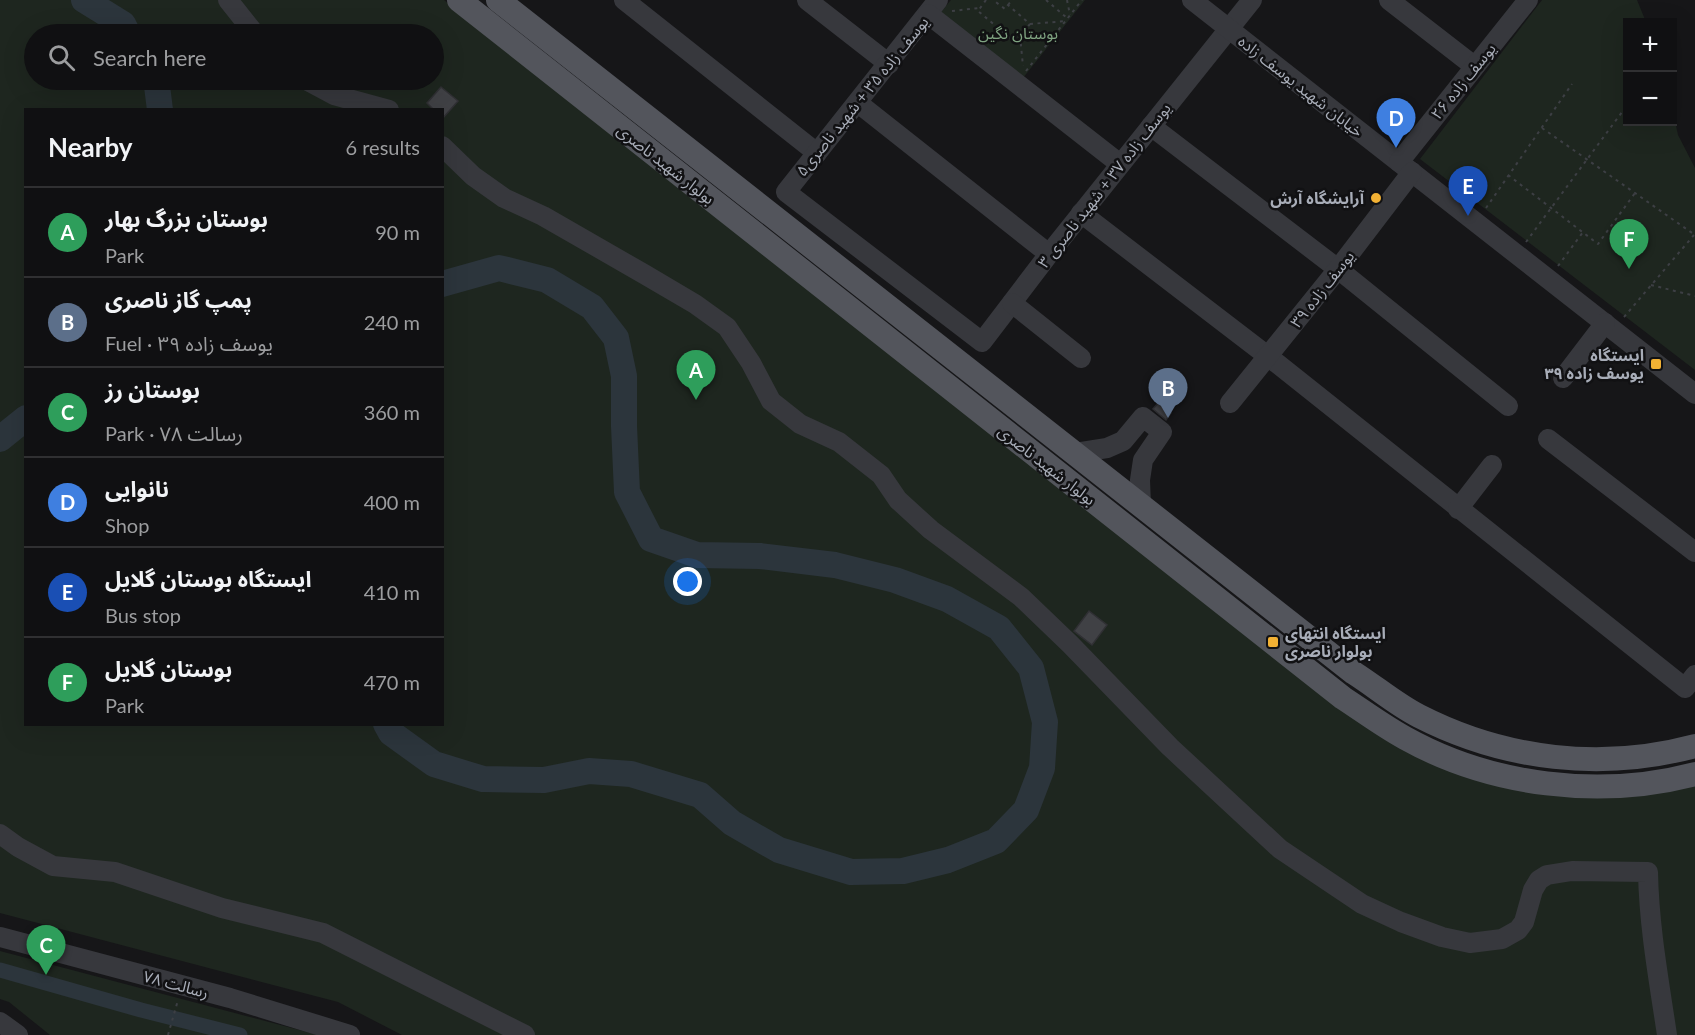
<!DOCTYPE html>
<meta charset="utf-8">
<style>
:root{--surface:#101012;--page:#19191b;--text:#f1f3f6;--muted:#9c9d9f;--line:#303032;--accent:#1a73e8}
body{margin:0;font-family:Lato,"Noto Sans Arabic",sans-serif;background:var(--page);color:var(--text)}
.controls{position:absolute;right:18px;top:18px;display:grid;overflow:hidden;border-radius:0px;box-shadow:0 6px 24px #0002}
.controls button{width:54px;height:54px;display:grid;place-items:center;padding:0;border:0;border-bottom:2px solid var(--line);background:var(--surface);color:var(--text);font:30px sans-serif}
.you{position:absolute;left:688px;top:582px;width:21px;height:21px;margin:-15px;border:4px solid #fff;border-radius:50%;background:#1a73e8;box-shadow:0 0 0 9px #1a73e833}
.badge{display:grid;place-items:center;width:39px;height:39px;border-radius:50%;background:var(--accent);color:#fff;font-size:20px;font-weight:700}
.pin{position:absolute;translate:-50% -50px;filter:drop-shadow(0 2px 3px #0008)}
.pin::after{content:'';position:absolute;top:32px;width:21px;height:18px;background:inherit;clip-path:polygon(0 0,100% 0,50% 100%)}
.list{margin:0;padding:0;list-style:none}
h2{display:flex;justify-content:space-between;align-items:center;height:78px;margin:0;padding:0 24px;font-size:26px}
h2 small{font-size:20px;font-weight:400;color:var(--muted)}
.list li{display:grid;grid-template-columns:39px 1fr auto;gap:18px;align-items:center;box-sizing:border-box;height:90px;padding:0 24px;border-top:2px solid var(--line)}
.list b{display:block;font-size:22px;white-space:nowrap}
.list p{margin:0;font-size:20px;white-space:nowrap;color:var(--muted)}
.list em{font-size:20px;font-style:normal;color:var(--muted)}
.icon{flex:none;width:33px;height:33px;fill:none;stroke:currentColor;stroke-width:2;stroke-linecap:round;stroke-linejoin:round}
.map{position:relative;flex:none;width:1695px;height:1035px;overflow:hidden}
.search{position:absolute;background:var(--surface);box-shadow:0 6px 24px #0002;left:24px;top:24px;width:420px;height:66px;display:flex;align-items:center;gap:15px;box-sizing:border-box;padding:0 21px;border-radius:33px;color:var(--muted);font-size:22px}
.panel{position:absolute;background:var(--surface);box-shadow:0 6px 24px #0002;left:24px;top:108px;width:420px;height:618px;border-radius:0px}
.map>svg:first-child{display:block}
.green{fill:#1e261f;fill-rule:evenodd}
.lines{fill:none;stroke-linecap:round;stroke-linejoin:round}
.canal{stroke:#2c353c;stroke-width:15}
.river{stroke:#2c353c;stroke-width:26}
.building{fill:#404145;stroke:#303034;stroke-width:1.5}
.path{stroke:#3d3f44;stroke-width:2;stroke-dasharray:3 4.5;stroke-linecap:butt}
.minor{stroke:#37383d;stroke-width:20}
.major{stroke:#53555c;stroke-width:24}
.poi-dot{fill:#f2b134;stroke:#111113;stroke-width:2}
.labels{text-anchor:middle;stroke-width:5;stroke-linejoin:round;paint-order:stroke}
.park-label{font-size:16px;fill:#7fa381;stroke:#111113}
.street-label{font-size:16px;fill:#a8adb8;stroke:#111113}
.poi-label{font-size:16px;font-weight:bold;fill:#a8adb8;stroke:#111113;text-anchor:end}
</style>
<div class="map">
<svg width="1695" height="1035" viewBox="0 0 1695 1035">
<rect width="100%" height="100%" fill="#161618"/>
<g class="green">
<path d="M0,0h444l872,691 168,87h211v257h-1293l-64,-33 -338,-89zM34,34h400v46h-400zM26,110h416v614h-416z"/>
<polygon points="951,0 1085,0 1023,78 940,13"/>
<polygon points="1542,0 1637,0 1646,22 1628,22 1628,122 1672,122 1673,112 1678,135 1695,168 1695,370 1420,159"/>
<polygon points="0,951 318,1035 50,1035 9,1002 0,999"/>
</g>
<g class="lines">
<polyline class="canal" points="0,970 141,1010 240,1035"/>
<g class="river">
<polyline points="84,0 123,24 128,34"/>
<polyline points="154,80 157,86 160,110"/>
<polyline points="0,439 26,418"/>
<polyline points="386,724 391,733 434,764 483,779 544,780 589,771 631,774 700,795 732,823 779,850 851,872 903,871 948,860 996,841 1026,810 1042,768 1045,722 1031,668 999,628 947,599 895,580 835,565 760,556 697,555 651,539 627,492 624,426 624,376 616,338 592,307 547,280 499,268 442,284"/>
</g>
</g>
<g class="building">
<polygon points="441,87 458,101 442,119 442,110 434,110 427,103"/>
<polygon points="1158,403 1171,413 1166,420 1153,409"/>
<polygon points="1089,611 1107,625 1092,645 1074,631"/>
</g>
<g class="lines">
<g class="path">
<polyline points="986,0 978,11 1015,42 1030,24 1008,5 1005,9 993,0"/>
<polyline points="1046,0 1067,18"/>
<polyline points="1067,0 1070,15"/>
<polyline points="1008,5 1012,0"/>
<polyline points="952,11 979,8"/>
<polyline points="1030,24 1066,21"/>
<polyline points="1020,36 1023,66"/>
<polyline points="1026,71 1082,0"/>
<polyline points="1542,128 1695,235"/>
<polyline points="1508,175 1598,244 1635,193"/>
<polyline points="1486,208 1572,84"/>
<polyline points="1526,242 1628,104"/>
<polyline points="1558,266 1583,232"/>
<polyline points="1651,285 1695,296"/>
<polyline points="1624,317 1694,235"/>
<polyline points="168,1035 178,1000"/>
</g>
<g class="minor">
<polyline points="228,0 255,34"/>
<polyline points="624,0 817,153"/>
<polyline points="807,0 889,64"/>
<polyline points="938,0 786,192 982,342 1049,254 1252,0"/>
<polyline points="1192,0 1695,394"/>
<polyline points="1389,0 1474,66"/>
<polyline points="928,14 1120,164"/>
<polyline points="306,80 334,95 389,110"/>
<polyline points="858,103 1049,254"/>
<polyline points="1151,126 1338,269 1508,406"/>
<path d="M442,146l31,30 31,22 39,18 101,58 51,30 32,23 24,36 20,38 29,23 39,18 42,33 17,25 33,30 90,67 49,47 100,103 110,102 82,55 39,18 41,15 28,6 32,-4 16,-9 6,-8 9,-32 6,-10 8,-5 25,-4 76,1c1,55 11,109 19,163"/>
<polyline points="1399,162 1528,0"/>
<polyline points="1081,213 1269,357 1685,688 1695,675"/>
<polyline points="1012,303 1081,358"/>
<polyline points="1563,378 1605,323"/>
<polyline points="1230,403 1338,269 1412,172"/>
<polyline points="1548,439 1695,552"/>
<polyline points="1075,453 1107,448 1123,441 1143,417 1162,432 1143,460 1140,480 1141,505"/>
<polyline points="1458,509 1492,465"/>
<polyline points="0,834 18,847 53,866 115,872 222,908 323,933 525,1035"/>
<polyline points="0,937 230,998 350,1035"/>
<polyline points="0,1022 18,1035"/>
</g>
<g class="major">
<path d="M459,0l884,698c20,13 40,28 62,40 86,48 195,61 290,36"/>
<path d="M498,0l856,673c22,14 43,32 65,43 86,44 183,55 276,30"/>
</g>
</g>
<g class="poi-dot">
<circle cx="1376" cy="198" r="6"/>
<rect x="1650" y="358" width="12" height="12" rx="3"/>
<rect x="1267" y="636" width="12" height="12" rx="3"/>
</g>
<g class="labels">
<g class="park-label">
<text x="1018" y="39">بوستان نگین</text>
</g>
<g class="street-label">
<text transform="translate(1463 81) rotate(-51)" y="6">یوسف زاده ۲۶</text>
<text transform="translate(1301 86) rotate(38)" y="6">خیابان شهید یوسف زاده</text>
<text transform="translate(862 96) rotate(-51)" y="6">یوسف زاده ۳۵ + شهید ناصری۵</text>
<text transform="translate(666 164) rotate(38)" y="6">بولوار شهید ناصری</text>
<text transform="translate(1104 185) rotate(-52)" y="6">یوسف زاده ۳۷ + شهید ناصری ۳</text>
<text transform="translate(1322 289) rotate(-52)" y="6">یوسف زاده ۳۹</text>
<text transform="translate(1047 465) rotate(38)" y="6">بولوار شهید ناصری</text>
<text transform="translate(176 984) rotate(15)" y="6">رسالت ۷۸</text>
</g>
<g class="poi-label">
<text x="1364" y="204">آرایشگاه آرش</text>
<text x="1644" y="361">ایستگاه<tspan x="1644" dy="18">یوسف زاده ۳۹</tspan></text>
<text x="1285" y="639" text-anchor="start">ایستگاه انتهای<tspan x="1285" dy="18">بولوار ناصری</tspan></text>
</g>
</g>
</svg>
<div class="controls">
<button>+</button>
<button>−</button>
</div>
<div class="you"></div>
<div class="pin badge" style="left:696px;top:400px;background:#2e9e5b">A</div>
<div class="pin badge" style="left:1168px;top:418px;background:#5c6f8a">B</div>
<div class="pin badge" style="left:46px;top:975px;background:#2e9e5b">C</div>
<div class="pin badge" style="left:1396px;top:148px;background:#3f7fe0">D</div>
<div class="pin badge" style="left:1468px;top:216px;background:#1a4fb4">E</div>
<div class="pin badge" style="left:1629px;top:269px;background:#2e9e5b">F</div>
<div class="search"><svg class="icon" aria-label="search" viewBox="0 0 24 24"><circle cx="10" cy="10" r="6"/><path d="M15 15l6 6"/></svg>Search here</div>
<section class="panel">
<h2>Nearby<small>6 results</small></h2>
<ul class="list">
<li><span class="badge" style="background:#2e9e5b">A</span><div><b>بوستان بزرگ بهار</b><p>Park</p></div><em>90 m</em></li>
<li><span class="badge" style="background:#5c6f8a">B</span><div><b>پمپ گاز ناصری</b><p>Fuel · یوسف زاده ۳۹</p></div><em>240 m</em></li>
<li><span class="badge" style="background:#2e9e5b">C</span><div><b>بوستان رز</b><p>Park · رسالت ۷۸</p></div><em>360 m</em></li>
<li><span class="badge" style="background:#3f7fe0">D</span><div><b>نانوایی</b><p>Shop</p></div><em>400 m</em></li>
<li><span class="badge" style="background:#1a4fb4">E</span><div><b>ایستگاه بوستان گلایل</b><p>Bus stop</p></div><em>410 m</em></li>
<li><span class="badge" style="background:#2e9e5b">F</span><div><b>بوستان گلایل</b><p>Park</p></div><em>470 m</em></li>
</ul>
</section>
</div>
